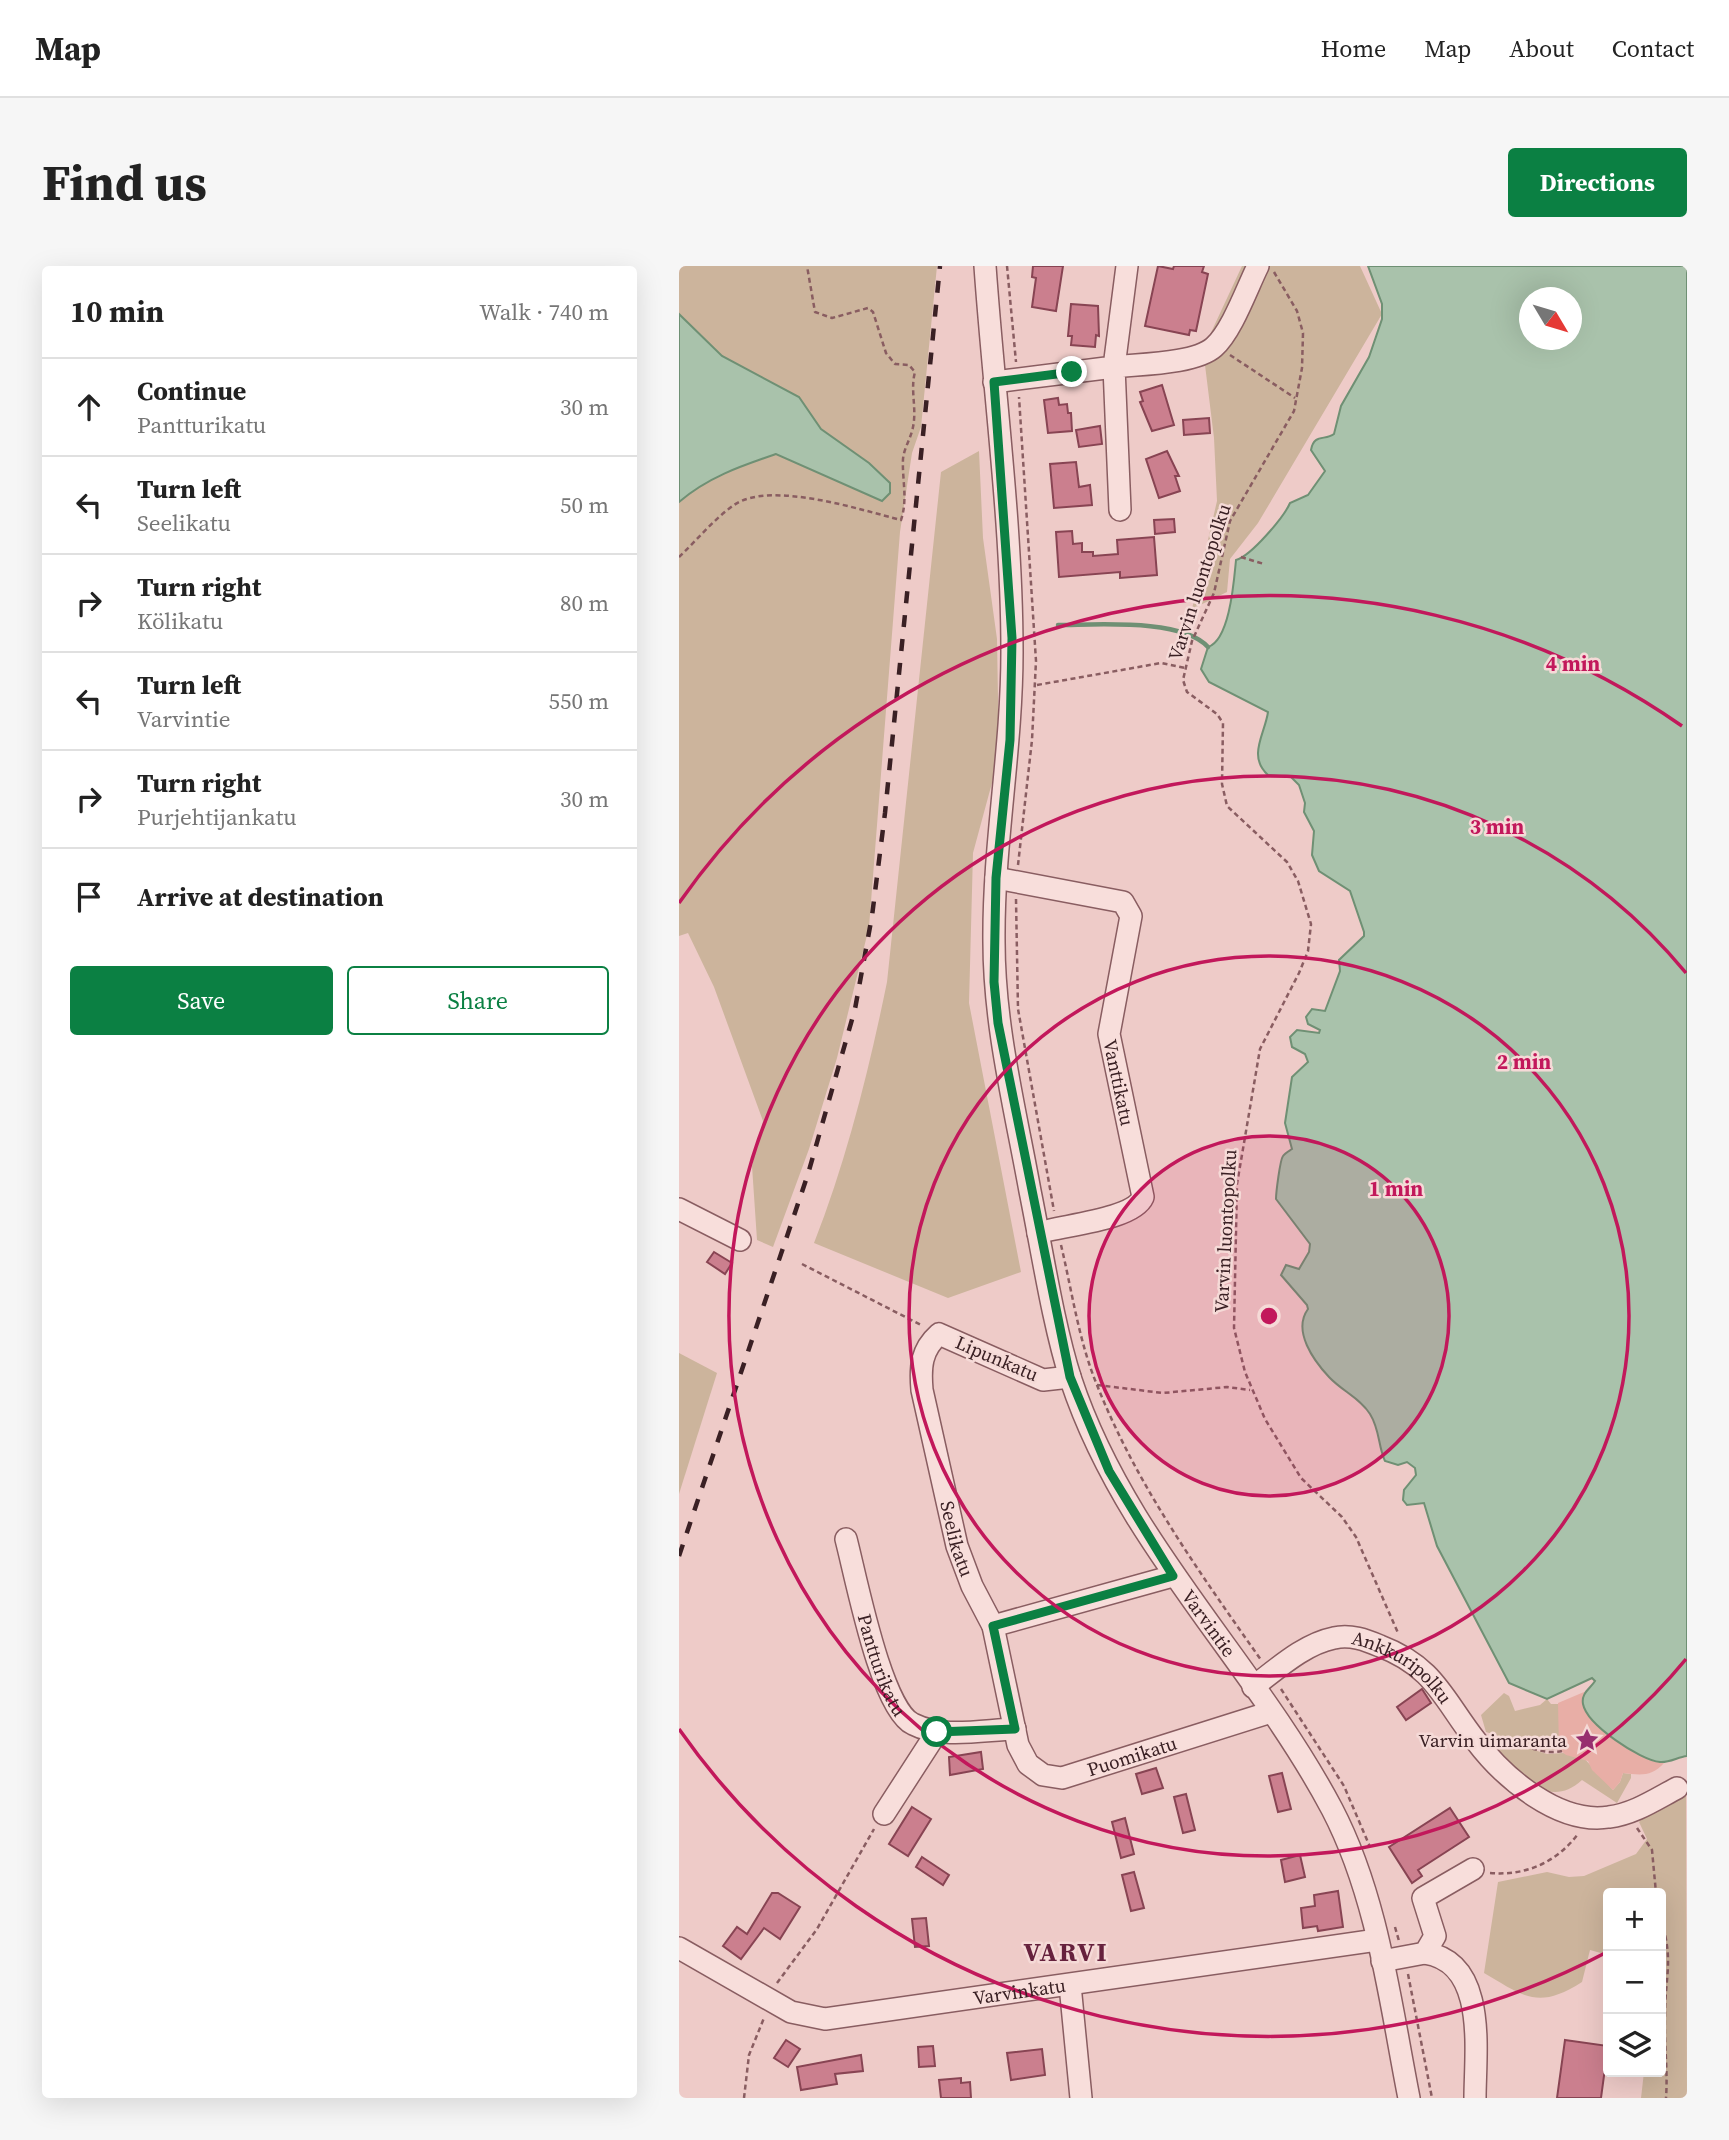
<!DOCTYPE html>
<meta charset="utf-8">
<style>
:root{--surface:#fff;--page:#f6f6f6;--text:#222;--muted:#767676;--line:#e0e0e0;--accent:#0b8043}
body{margin:0;font-family:"Source Serif 4",serif;background:var(--page);color:var(--text)}
.controls{position:absolute;right:21px;bottom:21px;display:grid;overflow:hidden;border-radius:7px;box-shadow:0 7px 28px #0002}
.controls button{width:63px;height:63px;display:grid;place-items:center;padding:0;border:0;border-bottom:2px solid var(--line);background:var(--surface);color:var(--text);font:35px sans-serif}
.compass{position:absolute;left:840px;top:21px;width:63px;height:63px;border-radius:50%;background:var(--surface);box-shadow:0 7px 28px #0002;rotate:128deg}
.stop{position:absolute;width:21px;height:21px;margin:-16px;border:5px solid #0b8043;border-radius:50%;background:#fff}
.stop.end{background:#0b8043;border-color:#fff;box-shadow:0 2px 7px #0008}
.list{margin:0;padding:0;list-style:none}
h2{display:flex;justify-content:space-between;align-items:center;height:91px;margin:0;padding:0 28px;font-size:30px}
h2 small{font-size:23px;font-weight:400;color:var(--muted)}
.list li{display:grid;grid-template-columns:46px 1fr auto;gap:21px;align-items:center;box-sizing:border-box;height:98px;padding:0 28px;border-top:2px solid var(--line)}
.list b{display:block;font-size:26px;white-space:nowrap}
.list p{margin:0;font-size:23px;white-space:nowrap;color:var(--muted)}
.list em{font-size:23px;font-style:normal;color:var(--muted)}
.actions{display:flex;gap:14px;padding:21px 28px}
.actions a{flex:1;padding:16px 0;border:2px solid var(--accent);border-radius:7px;text-align:center;font-size:24px;color:var(--accent)}
.actions .main{background:var(--accent);color:#fff}
.icon{flex:none;width:38px;height:38px;fill:none;stroke:currentColor;stroke-width:2;stroke-linecap:round;stroke-linejoin:round}
.map{position:relative;flex:none;width:1008px;height:1832px;overflow:hidden;border-radius:7px}
header{display:flex;align-items:center;gap:42px;box-sizing:border-box;height:98px;padding:0 35px;background:var(--surface);border-bottom:2px solid var(--line)}
header strong{font-size:33px}
nav{display:flex;gap:38px;margin-inline-start:auto;font-size:24px}
.intro{display:flex;align-items:center;justify-content:space-between;box-sizing:border-box;height:168px;padding:0 42px}
h1{margin:0;font-size:49px}
.button{padding:18px 32px;border-radius:7px;background:var(--accent);color:#fff;font-size:24px;font-weight:700}
main{display:flex;gap:42px;padding:0 42px}
aside{flex:1;background:var(--surface);border-radius:7px;box-shadow:0 7px 28px #0002}
.map>svg:first-child{display:block}
.green{fill:#ccb49c}
.sand{fill:#e8aea6}
.water{fill:#a9c2ab;stroke:#6f9074;stroke-width:2;fill-rule:evenodd}
.lines{fill:none;stroke-linecap:round;stroke-linejoin:round}
.stream{stroke:#6f9074;stroke-width:4.5}
.building{fill:#cb7f8e;stroke:#884453;stroke-width:2}
.minor-casing{stroke:#895d61;stroke-width:24}
.path{stroke:#895d61;stroke-width:2.5;stroke-dasharray:5 3.5;stroke-linecap:butt}
.minor{stroke:#f8dedb;stroke-width:21}
.rail{stroke:#3a2024;stroke-width:4.5;stroke-dasharray:12 12;stroke-linecap:butt}
.route{stroke:#0b8043;stroke-width:9}
.ring{fill:none;stroke:#c2185b;stroke-width:3.5}
.labels{text-anchor:middle;stroke-width:5;stroke-linejoin:round;paint-order:stroke}
.street-label{font-size:19px;fill:#3a2024;stroke:#f5dad7}
.poi-label{font-size:19px;fill:#3a2024;stroke:#f5dad7;text-anchor:end}
.district-label{font-size:26px;font-weight:bold;letter-spacing:2px;fill:#66213d;stroke:#f5dad7}
.centre{fill:#c2185b;stroke:#f5dad7;stroke-width:3.5}
.ring-label{font-size:21px;text-anchor:middle;font-weight:bold;fill:#c2185b;stroke:#f5dad7;stroke-width:5;stroke-linejoin:round;paint-order:stroke}
</style>
<header>
<strong>Map</strong>
<nav><a>Home</a><a>Map</a><a>About</a><a>Contact</a></nav>
</header>
<div class="intro"><h1>Find us</h1><a class="button">Directions</a></div>
<main>
<aside>
<h2>10 min<small>Walk · 740 m</small></h2>
<ul class="list">
<li><svg class="icon" aria-label="ahead" viewBox="0 0 24 24"><path d="M12 20V5M6 11l6-6 6 6"/></svg><div><b>Continue</b><p>Pantturikatu</p></div><em>30 m</em></li>
<li><svg class="icon" aria-label="left" viewBox="0 0 24 24"><path d="M17 20v-9H6M10 6l-5 5 5 5"/></svg><div><b>Turn left</b><p>Seelikatu</p></div><em>50 m</em></li>
<li><svg class="icon" aria-label="right" viewBox="0 0 24 24"><path d="M7 20v-9h11M14 6l5 5-5 5"/></svg><div><b>Turn right</b><p>Kölikatu</p></div><em>80 m</em></li>
<li><svg class="icon" aria-label="left" viewBox="0 0 24 24"><path d="M17 20v-9H6M10 6l-5 5 5 5"/></svg><div><b>Turn left</b><p>Varvintie</p></div><em>550 m</em></li>
<li><svg class="icon" aria-label="right" viewBox="0 0 24 24"><path d="M7 20v-9h11M14 6l5 5-5 5"/></svg><div><b>Turn right</b><p>Purjehtijankatu</p></div><em>30 m</em></li>
<li><svg class="icon" aria-label="arrive" viewBox="0 0 24 24"><path d="M6 21V4h12l-3 4 3 4H6"/></svg><div><b>Arrive at destination</b></div></li>
</ul>
<div class="actions"><a class="main">Save</a><a>Share</a></div>
</aside>
<div class="map">
<svg width="1008" height="1832" viewBox="0 0 1008 1832">
<rect width="100%" height="100%" fill="#eecbc8"/>
<g class="green">
<path d="M0,0h258l-16,161 -9,26 -12,79 -31,395 -32,131 -28,91 -36,98 -16,-7 -5,-74 11,-45 -49,-134 -26,-54 -9,3v-434c29,-25 62,-36 97,-48l42,18 72,11 -21,-20 -48,-34 -22,-32 -77,-41 -43,-42z"/>
<polygon points="563,0 681,0 703,48 579,257 551,293 548,326 513,343 538,235 535,172 526,99 529,73"/>
<path d="M300,185l4,87 14,101 2,118 -26,96 -4,150 52,269 -73,26 -134,-55c33,-84 55,-173 73,-261l54,-510z"/>
<polygon points="0,1087 38,1107 0,1228"/>
<polygon points="825,1427 830,1430 836,1445 861,1439 868,1433 872,1438 880,1438 880,1483 866,1484 807,1466 802,1449"/>
<path d="M833,1477l35,11 16,-1 20,4 30,33 7,-8 3,-9 8,1v4l-14,25 -35,-23c-36,33 -66,-10 -91,-35z"/>
<path d="M1007,1524l1,308h-46l3,-26h17v-179h-53v62l-18,-5 -8,32c-44,28 -57,15 -98,-9l14,-91 49,-10 22,5 15,-1 52,-22 11,-15 -8,-17 11,-13z"/>
</g>
<path class="sand" d="M905,1426l-1,11c20,27 46,53 81,60 -12,14 -24,12 -41,10l-3,9 -7,8 -21,-20 -4,-9 -22,-6 -7,-6 -1,-46z"/>
<g class="water">
<path d="M689,0h319v1490c-9,1 -18,7 -27,6 -20,-2 -73,-37 -77,-58 -2,-11 7,-15 12,-23l-3,-3 -45,21 -38,-16 -72,-137 -13,-43 -17,2 -4,-5 1,-10 12,-15 -1,-7 -8,-6 -9,3 -13,-4c-7,-15 -5,-31 -15,-47 -10,-16 -28,-23 -41,-37 -15,-16 -37,-46 -21,-68l-1,-4 -26,-30 5,-10 13,4 10,-17 1,-8 -34,-45c0,-6 4,-39 7,-43 2,-3 6,-5 9,-7l-7,-26 7,-46 16,-15 -3,-8 -13,-7 -2,-10 7,-7 22,3 1,-3 -12,-6 -2,-7 6,-8 13,2 15,-40 -1,-11 25,-24v-4l-14,-41 -31,-20 -7,-16 2,-24 -10,-19 1,-9 -6,-18 -8,-8 -23,-2c-21,-19 -3,-41 0,-63l-59,-30 -8,-13 7,-22c22,-7 26,-67 28,-87 15,-4 48,-43 54,-57l18,-8 17,-24 -14,-21c3,-17 14,-9 23,-16l7,-28 28,-49 13,-38v-15zM850,32h42v42h-42z"/>
<path d="M0,48l43,42 77,41 22,32 48,34 21,20v10l-8,8 -106,-47c-35,12 -68,23 -97,48z"/>
</g>
<g class="lines">
<path class="stream" d="M379,359c38,0 124,-7 150,22"/>
</g>
<g class="building">
<polygon points="354,0 384,0 377,45 353,41 357,12 353,11"/>
<polygon points="479,0 494,3 495,0 525,0 523,6 529,8 517,65 511,64 510,69 466,60"/>
<polygon points="392,38 419,40 420,70 417,69 416,81 392,79 393,70 389,70"/>
<polygon points="483,119 495,159 473,165 461,136 464,135 461,126"/>
<polygon points="379,132 380,139 388,138 389,147 392,147 393,165 369,167 365,134"/>
<polygon points="530,152 531,167 505,169 504,154"/>
<polygon points="421,160 423,178 400,181 397,164"/>
<polygon points="488,185 500,210 496,210 501,225 480,232 467,193"/>
<polygon points="397,196 400,221 411,219 413,239 375,242 371,198"/>
<polygon points="495,253 496,266 476,268 475,254"/>
<polygon points="393,265 394,278 403,277 403,286 414,286 414,290 439,288 438,274 475,271 478,309 441,312 441,306 380,311 377,266"/>
<polygon points="35,986 53,997 46,1008 28,996"/>
<polygon points="743,1423 752,1437 727,1454 718,1441"/>
<polygon points="302,1486 304,1503 271,1509 270,1491"/>
<polygon points="477,1502 484,1522 463,1528 457,1508"/>
<polygon points="603,1507 612,1543 599,1546 590,1510"/>
<polygon points="507,1528 516,1564 504,1567 495,1531"/>
<polygon points="233,1541 252,1553 229,1590 210,1578"/>
<polygon points="771,1542 790,1571 739,1604 743,1610 733,1617 710,1581"/>
<polygon points="446,1552 455,1588 442,1592 433,1556"/>
<polygon points="621,1589 626,1611 606,1616 602,1594"/>
<polygon points="243,1591 270,1609 264,1619 237,1601"/>
<polygon points="455,1606 465,1642 452,1645 443,1609"/>
<polygon points="659,1625 664,1661 639,1665 638,1660 624,1662 622,1642 636,1640 635,1629"/>
<polygon points="93,1627 99,1627 121,1641 101,1673 85,1662 62,1693 44,1680 58,1661 68,1668"/>
<polygon points="247,1652 250,1680 236,1681 233,1653"/>
<polygon points="107,1774 121,1783 109,1801 95,1792"/>
<polygon points="886,1774 929,1780 922,1832 878,1832"/>
<polygon points="254,1780 256,1800 240,1801 239,1781"/>
<polygon points="363,1783 366,1809 332,1814 328,1787"/>
<polygon points="182,1789 184,1805 156,1808 158,1818 122,1824 118,1801"/>
<polygon points="282,1812 282,1817 291,1816 292,1832 262,1832 260,1814"/>
</g>
<g class="lines">
<g class="minor-casing">
<g id="minor">
<path id="s1" d="M306,0c9,128 27,258 27,386 0,98 -19,193 -18,290 0,84 21,166 36,249 12,59 23,133 41,189 54,163 182,280 261,429 46,88 58,193 77,289"/>
<polyline points="315,116 435,101 448,0"/>
<path d="M441,244l-6,-143c25,-3 81,-3 100,-20 18,-16 33,-59 44,-81"/>
<path id="s2" d="M317,612l127,24 8,14 -22,118 34,163c-10,23 -80,28 -105,36"/>
<polyline points="0,943 61,974"/>
<path id="s3" d="M391,1111l-27,3 -104,-46c-18,16 -19,33 -17,56l35,156 15,40 21,40 25,119 10,19 15,11 19,3 209,-66"/>
<path id="s4" d="M167,1273c10,38 35,170 67,185 29,15 70,6 102,5"/>
<polyline points="314,1360 494,1310"/>
<path id="s5" d="M574,1421c24,-18 51,-43 81,-49 16,-4 32,2 46,8 55,21 63,53 96,95 28,37 83,84 133,76 25,-3 47,-18 68,-29"/>
<polyline points="205,1548 258,1466"/>
<path id="s6" d="M0,1682l112,64 34,7 552,-79"/>
<path d="M746,1687c63,9 50,99 50,145"/>
<polyline points="703,1695 746,1687 756,1670 744,1632 794,1603"/>
<polyline points="391,1719 402,1832"/>
</g>
</g>
<g class="path">
<polyline points="328,0 337,96"/>
<polyline points="595,6 618,45 624,67 623,102 615,145 551,255 535,327 513,375 504,414 508,426 538,448 544,457 543,518 548,540 608,596 619,615 632,658 629,685 620,707 581,783 558,918 555,1062 566,1106 586,1153 622,1212 663,1251 677,1271 719,1367"/>
<polyline points="551,89 616,132"/>
<path d="M0,291c18,-17 35,-38 55,-52 36,-25 127,5 167,15 7,-21 1,-40 2,-61 1,-11 8,-21 10,-32 4,-19 -3,-37 2,-55l-6,-7 -14,-1 -9,-11 -13,-41 -5,-4 -36,10 -17,-6 -8,-46"/>
<polyline points="562,291 585,298"/>
<polyline points="358,419 482,397 506,402"/>
<polyline points="339,599 353,474 357,395 340,131"/>
<polyline points="337,633 339,743 375,945"/>
<path d="M382,979c11,46 18,97 36,140 40,101 103,188 164,275"/>
<polyline points="123,998 244,1060"/>
<polyline points="418,1119 484,1127 548,1121 571,1124"/>
<polyline points="602,1423 665,1520 691,1581"/>
<path d="M820,1475c21,1 43,15 63,10"/>
<polyline points="958,1562 973,1584 977,1627"/>
<path d="M811,1607c35,3 66,-10 88,-39"/>
<path d="M982,1653c13,44 4,55 4,97 -1,28 3,54 1,82"/>
<polyline points="716,1661 720,1675"/>
<polyline points="729,1708 753,1832"/>
<polyline points="98,1717 138,1663 195,1563"/>
<polyline points="65,1832 70,1789 85,1752"/>
</g>
<use href="#minor" class="minor"/>
<polyline class="rail" points="0,1290 129,908 176,743 193,650 206,547 261,0"/>
</g>
<g class="lines">
<polyline class="route" points="258,1466 336,1463 314,1360 494,1310 430,1205 391,1111 319,757 315,716 317,612 331,474 333,372 315,116 393,106"/>
</g>
<circle cx="590" cy="1050" r="180" fill="#c2185b" fill-opacity=".12"/>
<g class="ring">
<circle cx="590" cy="1050" r="180"/>
<circle cx="590" cy="1050" r="360"/>
<path d="M1007 1393A540 540 0 1 1 1007 707"/>
<path d="M928 1686A720 720 0 0 1 0 1463M0 637A720 720 0 0 1 1003 460"/>
</g>
<defs>
<g id="sight-bare" transform="scale(1.89)"><path d="M0-6L1.8-2.2L6-1.7L2.9 1.2L3.7 5.4L0 3.3L-3.7 5.4L-2.9 1.2L-6-1.7L-1.8-2.2Z" fill="#972f6f" stroke="#f5dad7" stroke-width="2.5" paint-order="stroke"/></g>
</defs>
<g fill-rule="evenodd">
<use href="#sight-bare" x="908" y="1474"/>
</g>
<g class="labels">
<g class="street-label">
<text transform="translate(520 316) rotate(-72)" y="7">Varvin luontopolku</text>
<text dy="7" stroke="none"><textPath href="#s2" startOffset="315">Vanttikatu</textPath></text>
<text transform="translate(546 965) rotate(-87)" y="7">Varvin luontopolku</text>
<text transform="translate(318 1092) rotate(23)" y="7">Lipunkatu</text>
<text dy="7" stroke="none"><textPath href="#s3" startOffset="355">Seelikatu</textPath></text>
<text dy="7" stroke="none"><textPath href="#s1" startOffset="1404">Varvintie</textPath></text>
<text dy="7" stroke="none"><textPath href="#s4" startOffset="131">Pantturikatu</textPath></text>
<text dy="7" stroke="none"><textPath href="#s5" startOffset="173">Ankkuripolku</textPath></text>
<text dy="7" stroke="none"><textPath href="#s3" startOffset="704">Puomikatu</textPath></text>
<text dy="7" stroke="none"><textPath href="#s6" startOffset="360">Varvinkatu</textPath></text>
</g>
<g class="poi-label">
<text x="888" y="1481">Varvin uimaranta</text>
</g>
<g class="district-label">
<text x="387" y="1695">VARVI</text>
</g>
</g>
<circle cx="590" cy="1050" r="10" class="centre"/>
<g class="ring-label">
<text x="894" y="405">4 min</text>
<text x="818" y="568">3 min</text>
<text x="845" y="803">2 min</text>
<text x="717" y="930">1 min</text>
</g>
</svg>
<div class="controls">
<button>+</button>
<button>−</button>
<button><svg class="icon" aria-label="layers" viewBox="0 0 24 24"><path d="M12 4l9 5-9 5-9-5zM3 14l9 5 9-5"/></svg></button>
</div>
<svg class="compass" viewBox="-18 -18 36 36"><path d="M0-13l5 13h-10z" fill="#e53935"/><path d="M0 13l5-13h-10z" fill="#767676"/></svg>
<div class="stop" style="left:258px;top:1466px"></div>
<div class="stop end" style="left:393px;top:106px"></div>
</div>
</main>
